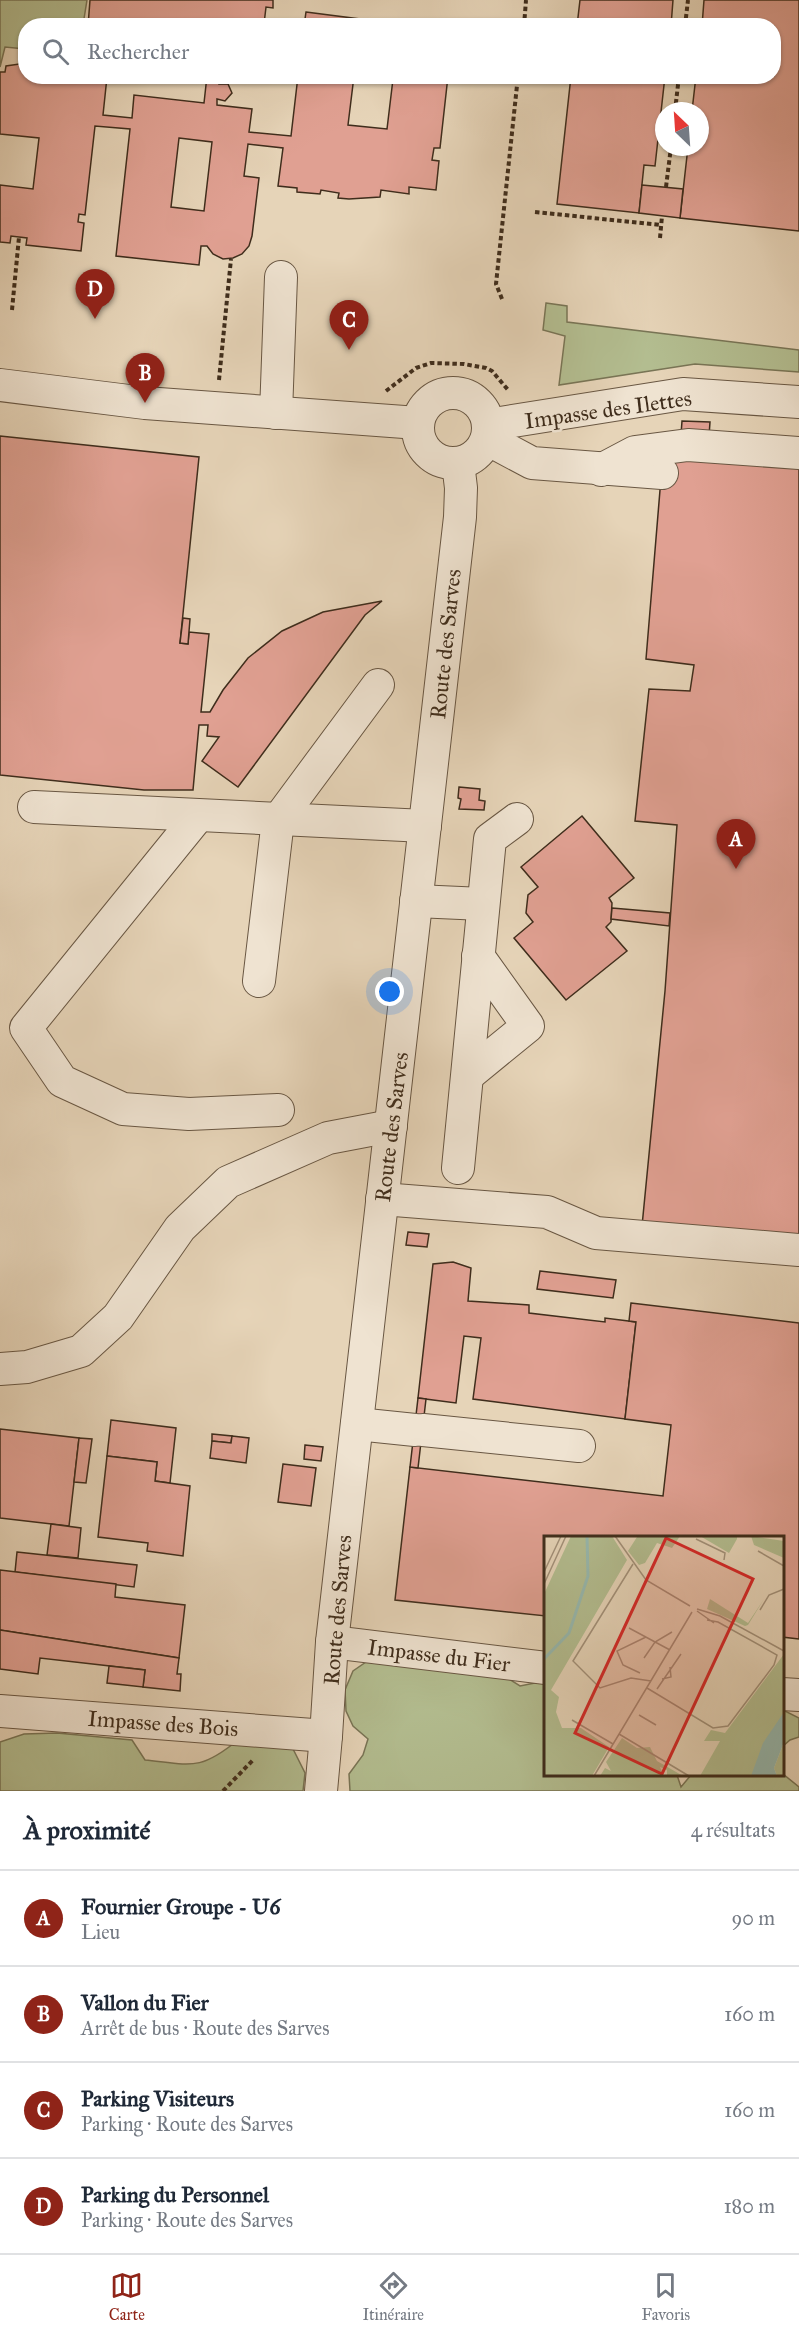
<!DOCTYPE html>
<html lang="fr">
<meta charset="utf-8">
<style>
:root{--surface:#fff;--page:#f2f2f3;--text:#1f2937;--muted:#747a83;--line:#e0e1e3;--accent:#8f2418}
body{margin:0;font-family:"IM FELL Great Primer",serif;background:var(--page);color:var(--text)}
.compass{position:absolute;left:655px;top:102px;width:54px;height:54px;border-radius:50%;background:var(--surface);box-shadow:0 2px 4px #0004;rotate:335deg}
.you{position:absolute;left:390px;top:992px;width:21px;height:21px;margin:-15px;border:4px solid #fff;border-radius:50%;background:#1a73e8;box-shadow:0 0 0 9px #1a73e833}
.badge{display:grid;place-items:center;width:39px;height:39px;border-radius:50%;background:var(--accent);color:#fff;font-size:20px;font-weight:700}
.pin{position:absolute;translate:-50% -50px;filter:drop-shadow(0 2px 3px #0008)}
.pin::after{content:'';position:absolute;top:32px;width:21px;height:18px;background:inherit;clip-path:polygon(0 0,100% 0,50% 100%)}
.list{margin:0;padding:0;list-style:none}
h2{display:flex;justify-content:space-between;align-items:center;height:78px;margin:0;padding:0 24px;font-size:26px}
h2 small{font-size:20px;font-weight:400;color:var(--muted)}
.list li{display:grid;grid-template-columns:39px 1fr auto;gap:18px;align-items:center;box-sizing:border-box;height:96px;padding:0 24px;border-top:2px solid var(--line)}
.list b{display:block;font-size:22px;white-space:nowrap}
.list p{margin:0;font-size:20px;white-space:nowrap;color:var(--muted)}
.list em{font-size:20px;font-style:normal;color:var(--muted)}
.icon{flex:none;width:33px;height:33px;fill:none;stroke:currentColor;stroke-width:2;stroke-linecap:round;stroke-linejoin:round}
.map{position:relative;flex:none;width:799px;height:1791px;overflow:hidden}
.search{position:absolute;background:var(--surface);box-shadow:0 2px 4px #0004;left:18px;right:18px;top:18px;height:66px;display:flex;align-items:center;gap:15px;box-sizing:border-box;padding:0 21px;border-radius:24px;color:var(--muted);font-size:22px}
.sheet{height:462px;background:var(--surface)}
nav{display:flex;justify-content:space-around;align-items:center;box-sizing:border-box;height:84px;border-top:2px solid var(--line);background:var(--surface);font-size:16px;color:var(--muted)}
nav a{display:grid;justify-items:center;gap:3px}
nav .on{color:var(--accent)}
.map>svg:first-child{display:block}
.green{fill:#b3bd90;stroke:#797556;stroke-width:1.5}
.building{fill:#e0a092;stroke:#3f2d1c;stroke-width:1.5;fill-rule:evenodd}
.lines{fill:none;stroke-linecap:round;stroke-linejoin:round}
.minor-casing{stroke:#695743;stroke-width:34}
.path{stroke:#3f2d1c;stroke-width:4;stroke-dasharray:4.5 3;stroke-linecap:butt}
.minor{stroke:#efe3d1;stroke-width:32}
.labels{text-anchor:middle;stroke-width:5;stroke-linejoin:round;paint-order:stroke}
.street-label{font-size:22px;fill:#3f2d1c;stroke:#efe3d1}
.inset-river{fill:none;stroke:#96b8ae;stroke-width:3}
.inset-road{fill:none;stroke:#a3917a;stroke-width:1.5}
.view{fill:#d62828;fill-opacity:0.15;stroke:#d62828;stroke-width:3}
.inset-edge{fill:none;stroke:#3f2d1c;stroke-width:3}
</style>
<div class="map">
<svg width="799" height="1791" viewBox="0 0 799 1791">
<rect width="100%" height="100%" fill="#e6d4b8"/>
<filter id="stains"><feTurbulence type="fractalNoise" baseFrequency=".00333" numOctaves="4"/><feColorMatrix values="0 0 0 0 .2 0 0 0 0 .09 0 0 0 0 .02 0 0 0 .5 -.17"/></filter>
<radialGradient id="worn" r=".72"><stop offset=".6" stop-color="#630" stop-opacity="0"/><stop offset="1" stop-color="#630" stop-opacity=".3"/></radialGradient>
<g class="green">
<polygon points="0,0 87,0 83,25 26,26 25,49 5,47 0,67"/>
<polygon points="546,303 567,306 567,322 799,350 799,372 695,364 559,385 565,336 543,330"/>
<polygon points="369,1660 506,1677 520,1686 545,1681 546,1774 677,1775 681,1787 691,1775 783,1774 799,1787 799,1791 350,1791 349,1774 363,1755 368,1739 353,1726 346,1711 345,1690 353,1671"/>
<polygon points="783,1710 799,1718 799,1737 790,1740 783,1746"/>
<path d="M57,1733l75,7 13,20c47,5 55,11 93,-20l55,9 12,24 -2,18h-303v-49l24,-8z"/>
</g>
<g class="building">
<polygon points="90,0 273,0 273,8 266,7 264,24 268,26 88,26"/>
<polygon points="580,0 673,0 671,26 577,26"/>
<polygon points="704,0 799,0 799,231 680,218 688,147 700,147 700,111 692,111 696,76 774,76 774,26 702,26"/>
<polygon points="306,12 360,19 360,26 304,26"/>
<polygon points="376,20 418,25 417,26 376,26"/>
<path d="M26,63v13l81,1 -4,38 29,3 2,-23 70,8 3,-27h13l-1,8h9l4,9 -7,8 -8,-2v6l35,4 -3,23 42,4 7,-60h56l-6,49 39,4 6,-50 -19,-3h74l-8,72h-6l-2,12 7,1 -3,29 -27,-3v7l-28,-4 -1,7 -31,2 -11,-1 1,-5 -18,-3 -1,4 -23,-2v-4l-19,-2 5,-38 -35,-4 -4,32 15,2 -7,58 -3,10 -7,8 -9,4 -10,1 -10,-5 -6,-8h-6l-2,19 -83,-9 14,-127 -35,-3 -10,89 -6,-1 -1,8 6,1 -3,28 -55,-6 1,-7 -16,-2 -1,7 -10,-1v-57l33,4 6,-51 -39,-4v-62h5l1,-6zM179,138l33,4 -8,69 -33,-4z"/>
<polygon points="571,76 665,76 655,166 644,165 639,213 557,204"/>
<polygon points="642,185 683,189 680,218 639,213"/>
<polygon points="682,421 710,422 709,436 681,435"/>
<polygon points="0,436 199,457 180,643 188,644 189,632 209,634 201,712 210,712 223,690 248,658 282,631 323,612 382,601 365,615 238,787 202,761 219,737 207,736 208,725 199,725 193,790 144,790 0,775"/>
<polygon points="663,454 799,467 799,1238 642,1226 665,991 677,825 635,821 649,689 690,691 694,665 646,659"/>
<polygon points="183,618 190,619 188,644 180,643"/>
<polygon points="459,787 480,789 479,800 485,801 484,810 459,809 461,799 458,798"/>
<polygon points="582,816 634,878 609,898 612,903 611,922 606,927 627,951 566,1000 514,938 533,922 526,913 528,895 538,887 521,867"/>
<polygon points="612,908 670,913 669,926 611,919"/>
<polygon points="408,1232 429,1234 427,1247 406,1245"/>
<polygon points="453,1262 471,1268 468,1301 529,1305 529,1313 605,1322 605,1318 636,1322 625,1419 473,1399 481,1338 464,1336 456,1403 418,1398 433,1264"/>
<polygon points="540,1271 616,1280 613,1298 537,1289"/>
<polygon points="631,1303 799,1323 799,1639 782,1637 782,1538 546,1538 546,1616 395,1600 410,1467 663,1496 671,1425 625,1419 636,1322 629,1321"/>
<polygon points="418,1398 426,1399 418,1468 410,1467"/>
<polygon points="111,1420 176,1428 170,1483 155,1481 157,1462 107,1456"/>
<polygon points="0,1429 79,1438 69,1526 0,1518"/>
<polygon points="212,1434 232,1436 231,1443 212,1441"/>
<polygon points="232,1436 249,1438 246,1463 210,1458 212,1441 231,1443"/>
<polygon points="79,1438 92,1439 86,1483 74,1482"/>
<polygon points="305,1445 323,1447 321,1461 304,1459"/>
<polygon points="107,1456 157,1462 155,1481 190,1486 183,1556 147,1551 148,1543 98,1537"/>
<polygon points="283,1464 316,1468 311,1506 278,1502"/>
<polygon points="51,1524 81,1528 78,1558 47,1555"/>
<polygon points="17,1552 137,1565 134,1587 15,1572"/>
<polygon points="0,1570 116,1584 115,1597 185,1605 179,1658 0,1630"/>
<polygon points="0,1630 179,1658 177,1674 181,1674 180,1691 143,1687 145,1670 40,1658 38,1674 0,1669"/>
<polygon points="109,1666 145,1670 143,1687 107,1683"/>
</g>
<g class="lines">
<g class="minor-casing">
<g id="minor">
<polyline points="0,385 145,403 418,423"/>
<circle cx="453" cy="428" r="35"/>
<polyline points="276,413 281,277"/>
<polyline points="488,425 683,394 799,402"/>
<polyline points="487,439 532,463 662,473"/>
<polyline points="601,470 635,452 688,445 799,453"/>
<polyline points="34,807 425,826"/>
<polyline points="198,816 26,1028 62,1081 123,1109 189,1114 278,1110"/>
<polyline points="416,901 483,904"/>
<polyline points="259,981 278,820 378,685"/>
<polyline points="468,1075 528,1026 478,956"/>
<polyline points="458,1168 490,839 517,819"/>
<polyline points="382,1199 547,1212 596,1233 799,1250"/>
<polyline points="0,1369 27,1367 81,1351 118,1317 180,1228 228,1182 328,1138 391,1126"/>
<polyline points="357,1424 415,1430"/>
<polyline points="423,1430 579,1446"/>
<polyline points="332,1642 546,1668"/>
<polyline points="782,1694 799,1695"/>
<polyline points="0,1711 326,1736"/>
<polyline points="321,1791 326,1736 332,1642 460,517 461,488 458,463"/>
</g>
</g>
<g class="path">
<polyline points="524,26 526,0"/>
<polyline points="685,26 688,0"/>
<polyline points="675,111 679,76"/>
<polyline points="666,187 671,147"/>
<polyline points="535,212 661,225"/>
<polyline points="660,238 662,216"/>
<polyline points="502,299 496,284 518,76"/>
<polyline points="12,310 19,237"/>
<polyline points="219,380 231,259"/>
<polyline points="386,391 416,368 431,363 464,364 486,368 492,371 509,391"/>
<polyline points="223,1791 254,1759"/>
</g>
<use href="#minor" class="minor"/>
</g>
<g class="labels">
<g class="street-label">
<text transform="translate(608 409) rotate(-8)" y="8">Impasse des Ilettes</text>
<text transform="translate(445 644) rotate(-84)" y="8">Route des Sarves</text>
<text transform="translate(391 1127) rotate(-83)" y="8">Route des Sarves</text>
<text transform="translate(337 1610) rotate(-85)" y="8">Route des Sarves</text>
<text transform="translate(439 1655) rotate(7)" y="8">Impasse du Fier</text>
<text transform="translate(163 1723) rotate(4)" y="8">Impasse des Bois</text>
</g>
</g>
<g transform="translate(544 1536)">
<rect width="240" height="240" fill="#e6d4b8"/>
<path d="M27,0h41l15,24 -76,130 8,7 -3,15 6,16h19l28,19 -17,29h-48v-182zM136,0l-8,12 -15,-5 -12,20 -6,2 -11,-14 9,-14zM156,0h37v3l-8,14zM207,0l33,5v17l-30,-13zM166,63l38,24 16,-24 -16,26 -3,1 -38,-17zM240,118v61l-30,61h-54l20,-35h-16l7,-11 14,3zM78,202l15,10 13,-1 7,14 26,15h-16v-6l-7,-3 4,9h-64l5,-8 6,3 -5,-9zM240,206v34h-7l-3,-8z" fill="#b3bd90"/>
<path d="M240,176v30l-10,26 3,8h-26l12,-33z" fill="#96b8ae"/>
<path class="inset-river" d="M0,123l25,-26 19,-57 -1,-40"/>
<path class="inset-road" d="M71,0l31,44 44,26M152,3l29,14 -1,7M214,15l26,15M89,28l-60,97 27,27 31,-10 20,3M0,36l17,-36M0,48l22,-48M153,73l23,7 64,35M216,74l9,-15 15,-6M153,75l17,12M85,92l41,22M100,122l11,-16 17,-10M96,137l-17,-8 -6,-14 29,-14M118,143l9,-2 -1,-10M103,152l66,40 15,-2 46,-61 3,-10 -59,-33 -11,-2M113,153l24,-35M95,179l17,10M28,184l41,24M75,198l70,42M50,240l98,-164"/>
<path class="view" d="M122,2l87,41 -91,195 -87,-41z"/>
<rect width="240" height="240" class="inset-edge"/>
</g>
<rect width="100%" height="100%" filter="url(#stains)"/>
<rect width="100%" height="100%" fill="url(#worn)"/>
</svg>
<svg class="compass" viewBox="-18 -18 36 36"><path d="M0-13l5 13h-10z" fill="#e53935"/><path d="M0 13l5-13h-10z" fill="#747a83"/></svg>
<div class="you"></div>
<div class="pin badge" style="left:736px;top:869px">A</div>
<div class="pin badge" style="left:145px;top:403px">B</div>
<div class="pin badge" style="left:349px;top:350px">C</div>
<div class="pin badge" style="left:95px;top:319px">D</div>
<div class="search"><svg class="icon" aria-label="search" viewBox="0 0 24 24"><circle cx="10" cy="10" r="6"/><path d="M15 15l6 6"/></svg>Rechercher</div>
</div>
<section class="sheet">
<h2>À proximité<small>4 résultats</small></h2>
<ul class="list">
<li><span class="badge">A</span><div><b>Fournier Groupe - U6</b><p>Lieu</p></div><em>90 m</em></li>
<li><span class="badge">B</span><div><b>Vallon du Fier</b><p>Arrêt de bus · Route des Sarves</p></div><em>160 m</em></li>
<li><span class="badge">C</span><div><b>Parking Visiteurs</b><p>Parking · Route des Sarves</p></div><em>160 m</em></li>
<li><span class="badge">D</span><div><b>Parking du Personnel</b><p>Parking · Route des Sarves</p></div><em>180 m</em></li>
</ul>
</section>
<nav>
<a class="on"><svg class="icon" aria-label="map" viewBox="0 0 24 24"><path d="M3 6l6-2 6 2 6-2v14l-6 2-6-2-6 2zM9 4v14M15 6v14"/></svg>Carte</a>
<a><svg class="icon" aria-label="directions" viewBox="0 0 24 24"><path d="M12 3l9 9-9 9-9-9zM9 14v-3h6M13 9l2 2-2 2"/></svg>Itinéraire</a>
<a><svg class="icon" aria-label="saved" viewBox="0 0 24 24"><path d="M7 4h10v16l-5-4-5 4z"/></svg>Favoris</a>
</nav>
